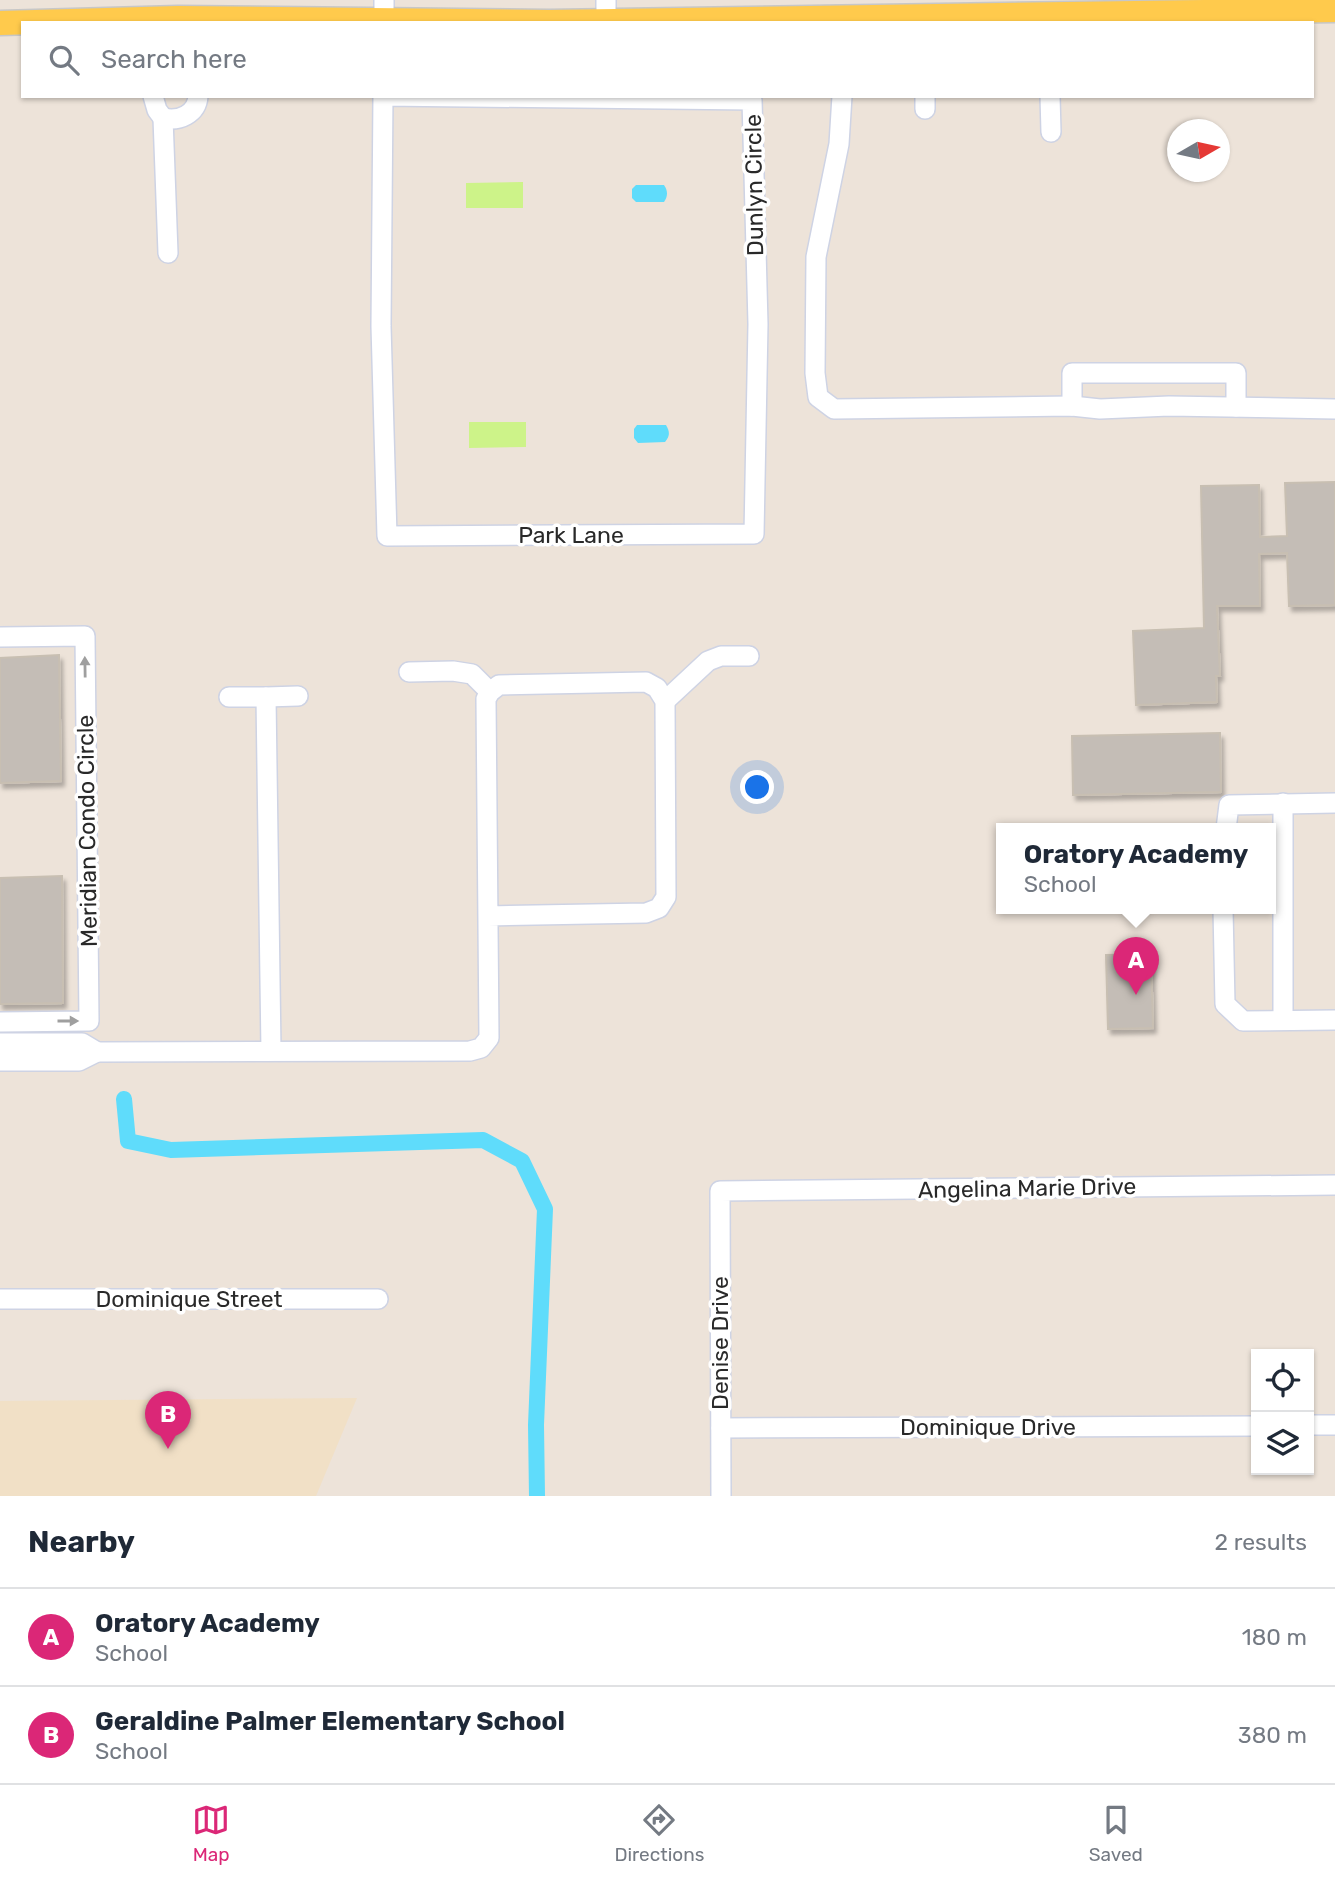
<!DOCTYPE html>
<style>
:root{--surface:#fff;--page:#f2f2f3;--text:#1f2937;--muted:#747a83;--line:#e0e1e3;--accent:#db2777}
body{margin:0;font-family:Rubik,sans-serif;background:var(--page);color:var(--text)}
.controls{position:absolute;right:21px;bottom:21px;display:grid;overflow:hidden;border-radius:0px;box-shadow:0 2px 5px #0004}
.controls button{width:63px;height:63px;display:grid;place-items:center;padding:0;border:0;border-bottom:2px solid var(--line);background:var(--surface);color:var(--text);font:35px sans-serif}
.compass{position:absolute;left:1167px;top:119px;width:63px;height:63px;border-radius:50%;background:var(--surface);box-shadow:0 2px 5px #0004;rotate:81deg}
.you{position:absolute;left:758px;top:788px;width:24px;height:24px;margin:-18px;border:5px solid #fff;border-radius:50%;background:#1a73e8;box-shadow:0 0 0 10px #1a73e833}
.badge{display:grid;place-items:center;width:46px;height:46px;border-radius:50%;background:var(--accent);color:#fff;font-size:23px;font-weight:700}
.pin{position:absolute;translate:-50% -58px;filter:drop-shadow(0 2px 4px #0008)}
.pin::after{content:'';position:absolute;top:37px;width:24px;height:21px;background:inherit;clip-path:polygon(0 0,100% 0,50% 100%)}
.popup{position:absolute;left:996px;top:823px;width:280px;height:91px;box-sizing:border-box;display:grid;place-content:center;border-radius:0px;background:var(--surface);filter:drop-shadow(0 2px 5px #0005);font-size:23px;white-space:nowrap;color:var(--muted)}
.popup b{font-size:26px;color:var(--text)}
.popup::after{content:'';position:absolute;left:50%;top:100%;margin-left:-14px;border:14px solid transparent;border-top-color:var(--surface)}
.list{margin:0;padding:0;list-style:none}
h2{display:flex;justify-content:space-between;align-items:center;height:91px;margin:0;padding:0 28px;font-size:30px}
h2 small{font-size:23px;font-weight:400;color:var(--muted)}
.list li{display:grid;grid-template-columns:46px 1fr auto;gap:21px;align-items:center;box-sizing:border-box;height:98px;padding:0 28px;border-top:2px solid var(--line)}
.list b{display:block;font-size:26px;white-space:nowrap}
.list p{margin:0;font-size:23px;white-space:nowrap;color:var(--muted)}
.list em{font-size:23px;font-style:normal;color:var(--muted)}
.icon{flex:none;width:38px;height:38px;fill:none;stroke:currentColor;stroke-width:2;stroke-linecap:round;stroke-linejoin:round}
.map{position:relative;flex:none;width:1335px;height:1496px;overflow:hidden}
.search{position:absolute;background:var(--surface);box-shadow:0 2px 5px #0004;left:21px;right:21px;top:21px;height:77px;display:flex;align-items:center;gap:18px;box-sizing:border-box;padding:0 24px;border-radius:0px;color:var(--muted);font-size:26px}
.sheet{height:287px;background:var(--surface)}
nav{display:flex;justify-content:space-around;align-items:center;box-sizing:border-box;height:98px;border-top:2px solid var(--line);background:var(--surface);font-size:19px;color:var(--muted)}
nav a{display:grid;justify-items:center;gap:4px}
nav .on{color:var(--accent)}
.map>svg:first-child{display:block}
.education{fill:#f1e0c6}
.pitch{fill:#cdf389}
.water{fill:#5fdcfb}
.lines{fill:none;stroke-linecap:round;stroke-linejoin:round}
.canal{stroke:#5fdcfb;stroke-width:16}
.building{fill:#c4bdb6;stroke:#c8bfb2;stroke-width:2;filter:url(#shadow)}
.minor-casing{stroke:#ced3e4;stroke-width:22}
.major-casing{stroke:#c7c7c7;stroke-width:27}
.minor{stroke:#fff;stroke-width:19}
.major{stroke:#ffca4c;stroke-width:24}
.oneway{fill:#9f9f9f}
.labels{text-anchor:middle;stroke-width:7;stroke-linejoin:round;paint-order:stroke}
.street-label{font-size:23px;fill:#292929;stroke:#fff}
</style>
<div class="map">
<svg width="1335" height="1496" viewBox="0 0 1335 1496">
<defs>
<filter id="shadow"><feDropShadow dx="3" dy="5" stdDeviation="2" flood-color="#0004"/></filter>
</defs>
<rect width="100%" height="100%" fill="#ede3d9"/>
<polygon class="education" points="357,1398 316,1496 0,1496 0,1401"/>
<g class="pitch">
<polygon points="523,182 523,208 466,208 466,183"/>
<polygon points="469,422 526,422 526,447 469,448"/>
</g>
<g class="water">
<path d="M636,185h28c4,6 4,11 0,17h-28l-4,-4v-9z"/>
<path d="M637,425h29c4,7 4,11 -1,17l-27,1 -4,-5v-9z"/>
</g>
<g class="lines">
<polyline class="canal" points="124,1099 128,1141 171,1150 483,1140 522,1161 545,1209 536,1425 537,1496"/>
</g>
<g class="building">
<polygon points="1335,482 1335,605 1289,606 1287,553 1259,554 1260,606 1217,606 1220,676 1216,676 1217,702 1136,705 1133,631 1204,628 1201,486 1259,485 1260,537 1287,536 1285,483"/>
<polygon points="59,655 61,781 0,783 0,658"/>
<polygon points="1220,733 1221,792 1073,795 1072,736"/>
<polygon points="62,876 63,1003 0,1004 0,878"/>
<polygon points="1151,954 1153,1028 1108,1029 1106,955"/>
</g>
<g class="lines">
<g class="minor-casing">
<g id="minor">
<polyline points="384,0 384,20"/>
<polyline points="606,21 606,0"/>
<polyline points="153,96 157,110 163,118"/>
<polygon points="383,96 752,100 758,324 754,534 387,536 381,326"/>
<polyline points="842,96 839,144 816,257 815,373 818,397 834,409 1072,406 1100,409 1169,406 1335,409"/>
<polyline points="1050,96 1051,132"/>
<polyline points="925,109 925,96"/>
<path d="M168,253l-5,-135c16,4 34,-4 35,-22"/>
<polyline points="1072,406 1072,373 1236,373 1236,407"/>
<polyline points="0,637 85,636 89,1021 0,1022"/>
<polyline points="409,672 453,671 472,674 490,692"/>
<polyline points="229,697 266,697 271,1051"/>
<polyline points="266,697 298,696"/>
<polyline points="665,701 708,661 721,656 749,656"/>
<polyline points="1226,829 1229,805 1335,803"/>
<polyline points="1223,909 1225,1004 1243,1021 1335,1020"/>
<polyline points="1283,1020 1283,803"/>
<polyline points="0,1043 82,1043 97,1052 79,1061 0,1061"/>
<polyline points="97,1052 470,1051 481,1048 489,1038 486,699 490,692 499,685 646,682 657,688 665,701 666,897 659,908 646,913 488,916"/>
<polyline points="0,1299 378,1299"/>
<polyline points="1309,1425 1335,1425"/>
<polyline points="721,1428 1256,1426"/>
<polyline points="721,1496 720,1191 1335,1185"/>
</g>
</g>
<g class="major-casing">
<polyline id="major" points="0,23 178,18 549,22 1335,10"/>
</g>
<use href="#minor" class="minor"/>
<use href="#major" class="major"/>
</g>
<defs><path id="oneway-solid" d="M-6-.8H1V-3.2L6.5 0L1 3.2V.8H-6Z" transform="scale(1.75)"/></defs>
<g class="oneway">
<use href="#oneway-solid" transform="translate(85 667) rotate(-91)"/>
<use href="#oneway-solid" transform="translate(68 1021)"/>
</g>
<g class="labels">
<g class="street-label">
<text transform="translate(754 185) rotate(-91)" y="8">Dunlyn Circle</text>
<text x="571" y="543">Park Lane</text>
<text transform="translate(87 831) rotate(-91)" y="8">Meridian Condo Circle</text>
<text transform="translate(1027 1188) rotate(-1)" y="8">Angelina Marie Drive</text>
<text x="189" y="1307">Dominique Street</text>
<text transform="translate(720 1343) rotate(-90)" y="8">Denise Drive</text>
<text x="988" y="1435">Dominique Drive</text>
</g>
</g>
</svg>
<div class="controls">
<button><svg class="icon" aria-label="locate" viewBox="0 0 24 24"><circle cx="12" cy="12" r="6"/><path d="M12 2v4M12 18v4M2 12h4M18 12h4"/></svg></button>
<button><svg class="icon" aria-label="layers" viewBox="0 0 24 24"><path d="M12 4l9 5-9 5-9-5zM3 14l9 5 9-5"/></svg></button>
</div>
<svg class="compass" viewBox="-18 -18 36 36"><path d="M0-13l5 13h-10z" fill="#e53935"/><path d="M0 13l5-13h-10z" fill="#747a83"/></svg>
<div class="you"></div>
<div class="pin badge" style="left:1136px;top:995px">A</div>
<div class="popup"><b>Oratory Academy</b>School</div>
<div class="pin badge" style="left:168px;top:1449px">B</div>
<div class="search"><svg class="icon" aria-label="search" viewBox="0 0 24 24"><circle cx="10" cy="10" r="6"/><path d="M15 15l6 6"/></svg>Search here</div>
</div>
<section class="sheet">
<h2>Nearby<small>2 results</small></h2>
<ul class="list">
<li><span class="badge">A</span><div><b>Oratory Academy</b><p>School</p></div><em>180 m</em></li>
<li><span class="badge">B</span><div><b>Geraldine Palmer Elementary School</b><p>School</p></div><em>380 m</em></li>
</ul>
</section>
<nav>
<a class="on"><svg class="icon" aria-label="map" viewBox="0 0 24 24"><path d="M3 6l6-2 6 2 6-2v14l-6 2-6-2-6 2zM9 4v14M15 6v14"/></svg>Map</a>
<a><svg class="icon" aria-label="directions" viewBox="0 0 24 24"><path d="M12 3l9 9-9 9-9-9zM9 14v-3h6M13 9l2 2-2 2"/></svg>Directions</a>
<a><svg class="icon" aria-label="saved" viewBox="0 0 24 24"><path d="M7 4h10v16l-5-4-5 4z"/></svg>Saved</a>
</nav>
